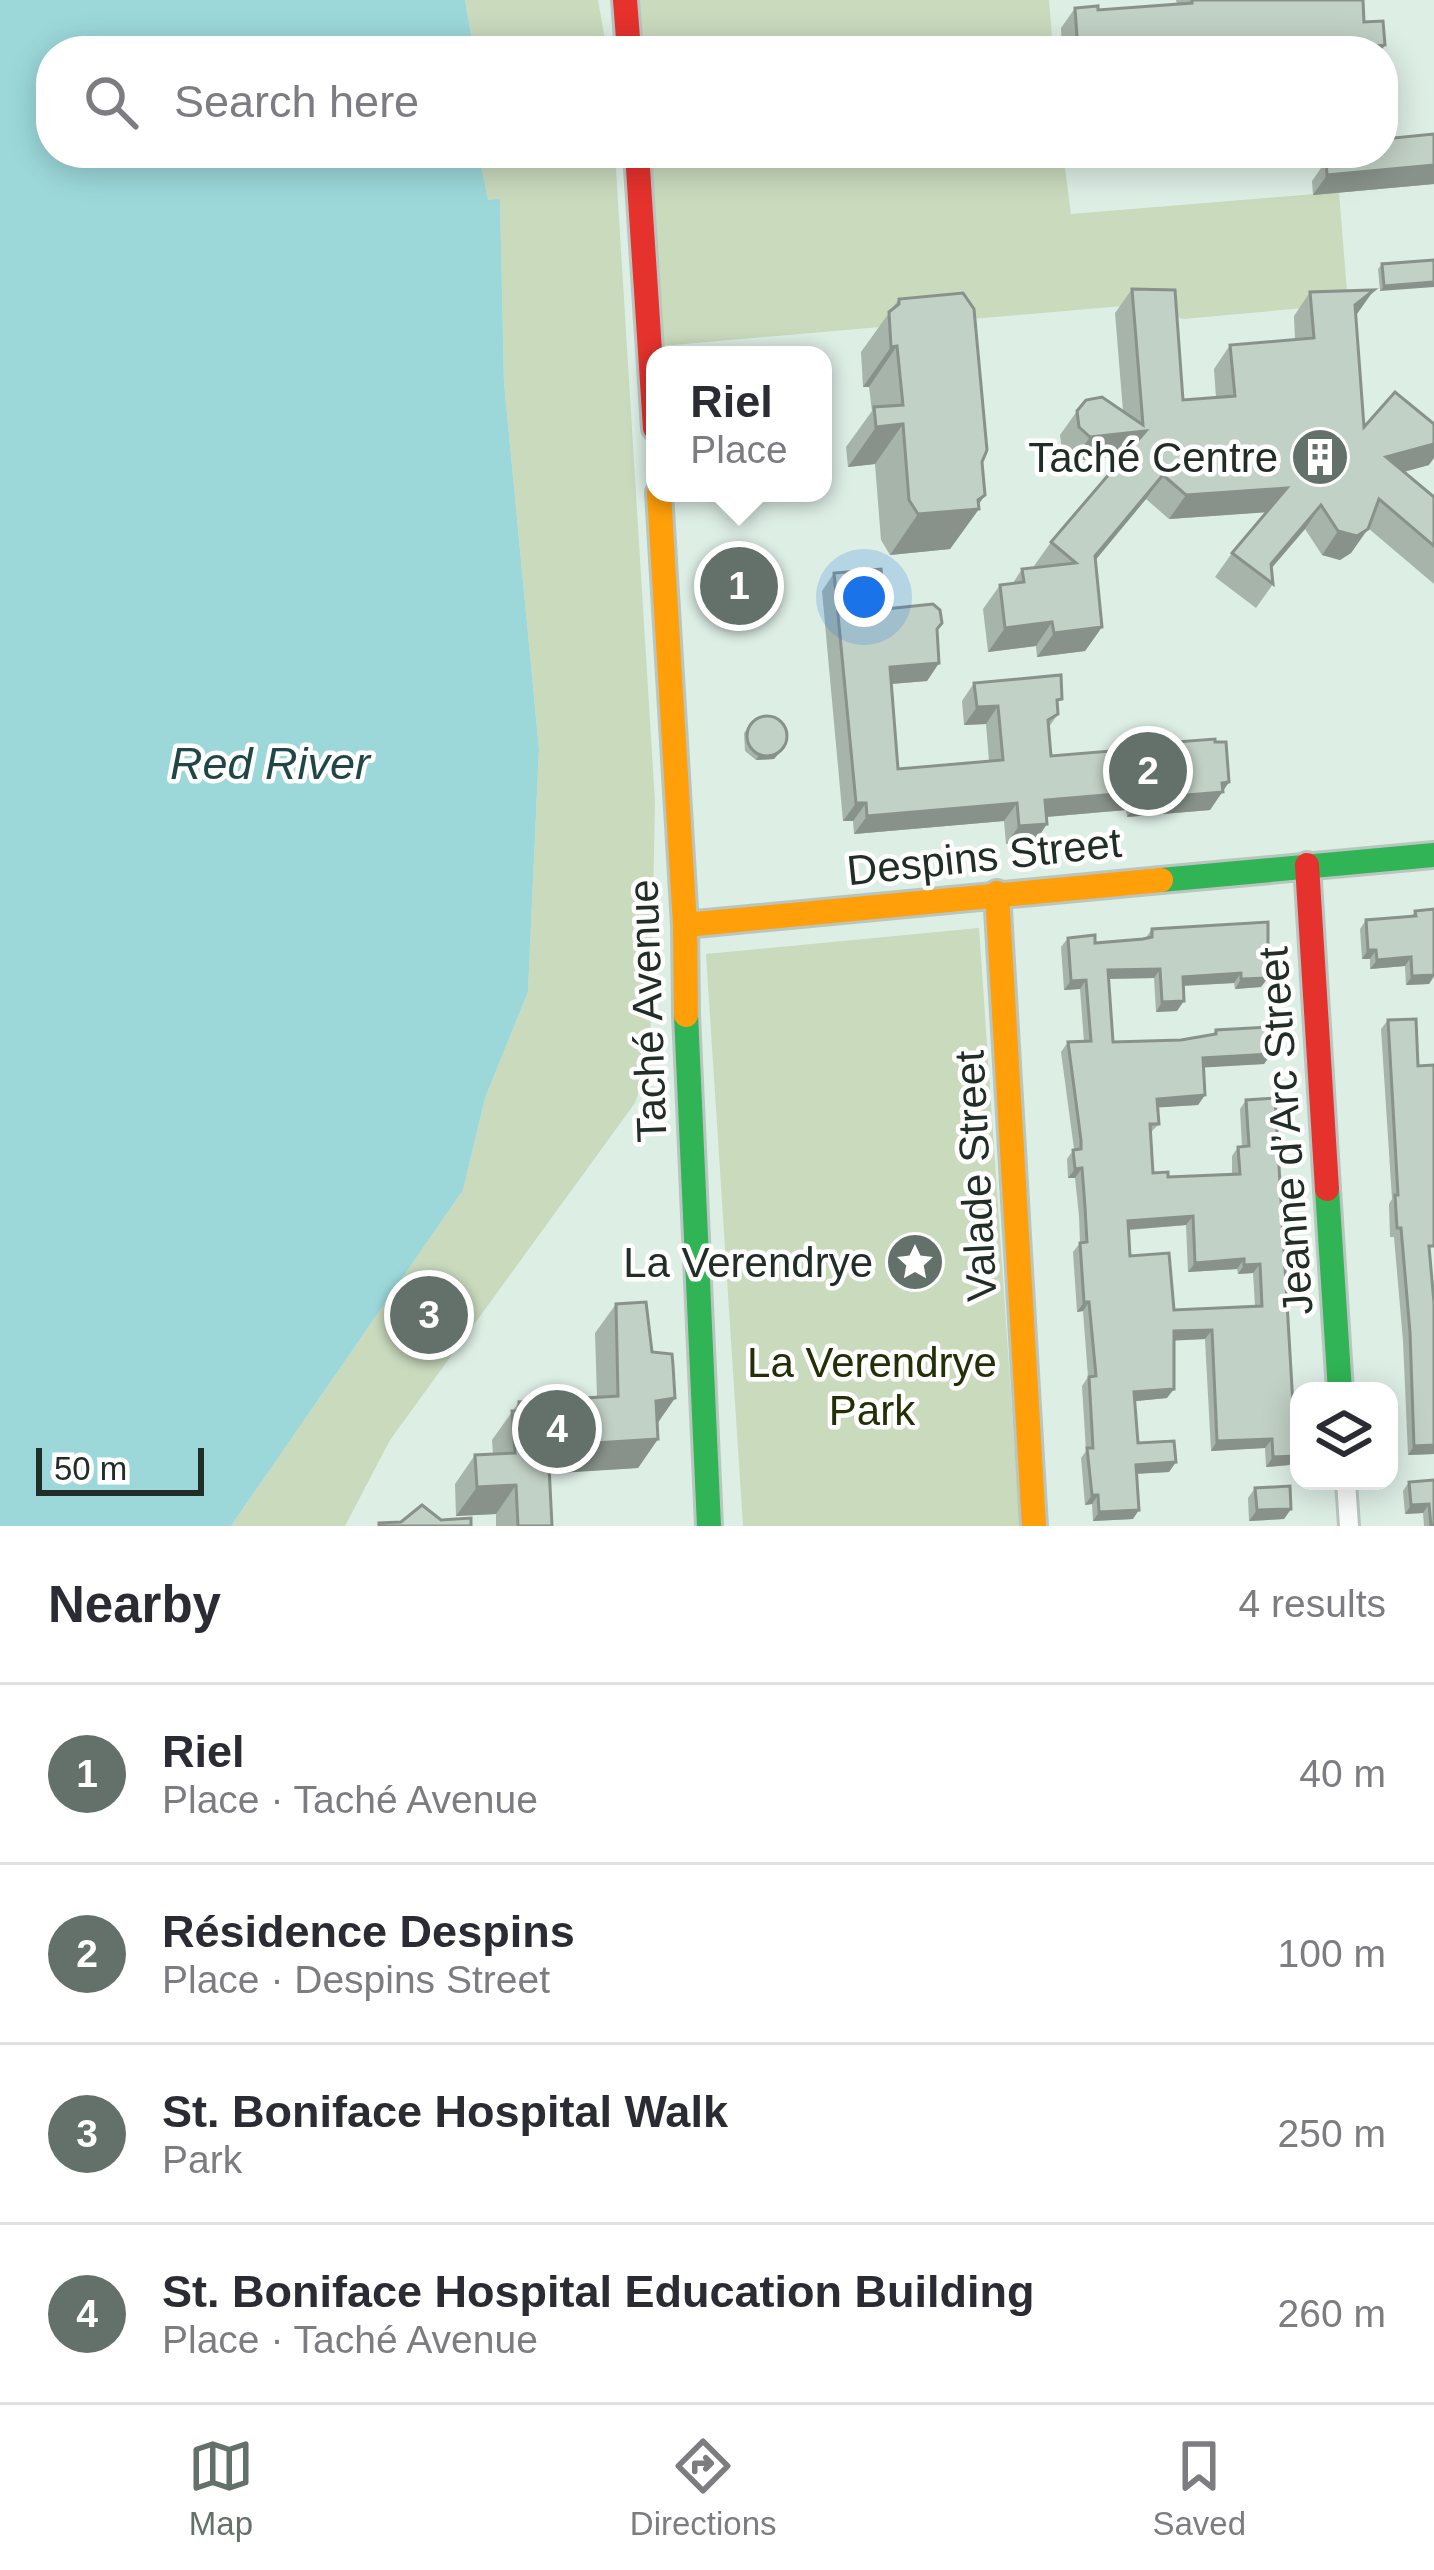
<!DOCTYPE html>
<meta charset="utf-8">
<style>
:root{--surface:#fff;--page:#f7f7f7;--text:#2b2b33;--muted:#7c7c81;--line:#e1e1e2;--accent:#63716a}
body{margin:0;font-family:Helvetica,sans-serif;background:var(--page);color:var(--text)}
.controls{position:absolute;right:36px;bottom:36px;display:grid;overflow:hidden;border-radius:24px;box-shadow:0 6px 30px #0003}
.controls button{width:108px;height:108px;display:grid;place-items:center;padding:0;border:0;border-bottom:3px solid var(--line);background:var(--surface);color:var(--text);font:60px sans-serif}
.scale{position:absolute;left:36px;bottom:30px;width:168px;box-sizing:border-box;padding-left:12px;border:6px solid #212d27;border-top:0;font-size:33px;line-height:42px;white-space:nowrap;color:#212d27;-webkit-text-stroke:9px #fff;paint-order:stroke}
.you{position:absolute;left:864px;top:597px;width:42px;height:42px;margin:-30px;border:9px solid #fff;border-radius:50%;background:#1a73e8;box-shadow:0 0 0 18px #1a73e833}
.badge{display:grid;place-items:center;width:78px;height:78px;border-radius:50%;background:var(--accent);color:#fff;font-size:39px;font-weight:700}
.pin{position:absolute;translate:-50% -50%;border:6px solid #fff;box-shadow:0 3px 12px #0006}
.popup{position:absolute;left:646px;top:346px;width:186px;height:156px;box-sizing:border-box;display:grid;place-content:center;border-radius:24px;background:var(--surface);filter:drop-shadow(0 3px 9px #0005);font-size:39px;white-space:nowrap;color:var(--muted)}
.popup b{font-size:45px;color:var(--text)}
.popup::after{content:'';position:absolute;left:50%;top:100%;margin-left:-24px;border:24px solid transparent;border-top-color:var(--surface)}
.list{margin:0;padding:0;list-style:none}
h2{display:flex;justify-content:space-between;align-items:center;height:156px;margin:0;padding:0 48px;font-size:51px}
h2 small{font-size:39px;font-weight:400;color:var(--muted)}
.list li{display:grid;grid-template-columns:78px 1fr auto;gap:36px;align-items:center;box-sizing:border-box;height:180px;padding:0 48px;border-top:3px solid var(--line)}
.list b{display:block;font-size:45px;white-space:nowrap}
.list p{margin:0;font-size:39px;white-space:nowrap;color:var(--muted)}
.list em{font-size:39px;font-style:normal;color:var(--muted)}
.icon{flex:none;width:66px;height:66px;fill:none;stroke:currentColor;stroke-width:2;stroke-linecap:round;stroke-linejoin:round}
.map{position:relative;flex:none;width:1434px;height:1526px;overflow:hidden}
.search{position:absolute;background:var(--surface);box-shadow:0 6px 30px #0003;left:36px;right:36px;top:36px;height:132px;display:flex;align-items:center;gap:30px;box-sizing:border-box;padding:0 42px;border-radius:48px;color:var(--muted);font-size:45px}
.sheet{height:876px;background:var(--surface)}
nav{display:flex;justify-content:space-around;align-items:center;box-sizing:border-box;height:168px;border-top:3px solid var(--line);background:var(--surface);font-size:33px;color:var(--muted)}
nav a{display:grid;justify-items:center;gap:6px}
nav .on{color:var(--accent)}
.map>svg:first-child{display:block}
.green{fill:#c9dabd}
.water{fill:#9cd8da}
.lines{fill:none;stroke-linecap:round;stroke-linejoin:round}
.street-casing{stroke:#b9c6bf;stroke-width:24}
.fast-casing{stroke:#b9c6bf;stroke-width:30}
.slow-casing{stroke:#b9c6bf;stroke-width:30}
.jam-casing{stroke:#b9c6bf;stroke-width:30}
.street{stroke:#fafcfb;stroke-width:18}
.fast{stroke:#30b455;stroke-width:24}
.slow{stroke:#ff9f0a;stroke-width:24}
.jam{stroke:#e5322d;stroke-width:24}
.wall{fill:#a7b4a9;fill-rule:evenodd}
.shaded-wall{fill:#88928a}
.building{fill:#c2d1c5;stroke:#88928a;stroke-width:3;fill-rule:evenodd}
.labels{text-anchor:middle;stroke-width:9;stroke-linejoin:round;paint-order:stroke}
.poi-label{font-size:42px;fill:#212d27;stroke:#fff;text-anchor:end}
.street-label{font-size:42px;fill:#212d27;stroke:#fff}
.park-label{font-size:42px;fill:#232f05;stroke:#fff}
.water-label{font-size:45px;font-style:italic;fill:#204648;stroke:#fff}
</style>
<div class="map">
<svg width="1434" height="1526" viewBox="0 0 1434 1526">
<rect width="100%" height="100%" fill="#ddeee5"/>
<g class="green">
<polygon points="465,0 598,0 607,51 474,51"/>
<polygon points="625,0 1049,0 1053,51 629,51"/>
<polygon points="469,153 615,153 655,802 650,1059 635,1103 390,1440 345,1526 231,1526 463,1190 485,1098 528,992 539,749 504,382 500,200 488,201 480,160"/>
<polygon points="637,153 1063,153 1071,214 1339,192 1348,304 1183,319 1145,304 650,347"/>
<polygon points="979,928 1020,1526 743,1526 706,954"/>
</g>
<polygon class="water" points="0,0 465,0 474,51 51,51 51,153 469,153 480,160 488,200 500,199 504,382 539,749 528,992 485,1098 463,1190 231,1526 0,1526"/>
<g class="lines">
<g class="street-casing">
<polyline id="street" points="1346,1481 1349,1526"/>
</g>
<g class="fast-casing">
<g id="fast">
<polyline points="1161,880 1434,855"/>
<polyline points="686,1015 709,1526"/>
<polyline points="1327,1189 1340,1391"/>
</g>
</g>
<g class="slow-casing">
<g id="slow">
<polyline points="659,493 685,925 686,1015"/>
<polyline points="997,893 1034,1526"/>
<polyline points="685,925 1161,880"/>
</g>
</g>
<g class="jam-casing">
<g id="jam">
<polyline points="625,0 629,51"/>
<polyline points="637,153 655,428"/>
<polyline points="1307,865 1327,1189"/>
</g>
</g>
<use href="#street" class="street"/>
<use href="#fast" class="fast"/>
<use href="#slow" class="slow"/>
<use href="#jam" class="jam"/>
</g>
<g class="wall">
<polygon points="1176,0 1363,0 1364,22 1381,51 1062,51 1061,28 1075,8 1098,10 1177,4"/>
<polygon points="1434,134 1434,184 1313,195 1312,181 1326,161 1348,157 1351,153 1383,153"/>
<polygon points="1434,260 1380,291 1378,269 1382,264"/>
<polygon points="1132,289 1183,400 1216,398 1214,369 1230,345 1295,339 1294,316 1310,292 1357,314 1355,316 1364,427 1429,465 1404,472 1434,497 1434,584 1368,528 1351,553 1340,560 1322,555 1305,529 1272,567 1273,584 1256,608 1215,577 1232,553 1266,512 1169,519 1146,499 1096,559 1102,627 1085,651 1037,657 1036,646 988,652 983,609 1000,585 1013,583 1022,569 1036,568 1034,566 1051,542 1125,455 1073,461 1062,451 1060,435 1077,411 1123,411 1115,313"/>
<polygon points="899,299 982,462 985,495 978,504 979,509 950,549 890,555 881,540 875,464 848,467 846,447 872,411 869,387 863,387 861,352"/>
<polygon points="834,573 885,609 937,630 939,663 927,681 891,684 898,769 989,761 986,724 964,725 962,701 974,683 1057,706 1058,714 1049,727 1051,756 1133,749 1135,745 1229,782 1210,810 1127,817 1126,810 1047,817 1035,842 1006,844 1004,821 854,834 853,821 843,821 822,591"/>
<polygon points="757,717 784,748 774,759 756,760 745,751 744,733"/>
<polygon points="1434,909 1434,977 1429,984 1406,985 1405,966 1370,969 1370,959 1362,959 1360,929 1366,920 1411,917 1415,911"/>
<path d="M1268,922l-7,65 -26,2 -1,-6 -51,3 -6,25 -21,1 -2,-34 -45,1 4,63 68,-2 31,-5 4,-5 55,24 -7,10 -61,3 2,28 -7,10 -41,2 2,17 -9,9 3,40 15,4 64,-3v-18l6,-9h4l-2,-38 6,-9 50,356 -7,9 -23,2 -1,-19 -54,3 -6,-112 -31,1 -7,58 -32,3 3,42 38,19 -7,10 -32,2 -4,45 -40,2 -1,-17 -7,1 -4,-47 5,-7 -4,-65 6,-9 -5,-66 -6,1 -4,-60 7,-9 -1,-27 -4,-38h-7l-1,-19 7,-10 -13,-97 7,-10h16l-4,-53 -16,1 -3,-43 7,-9 27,5 50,-4 7,-10zM1186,1225l2,47 49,-3 1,5 15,-1 2,33 -81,4 -44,-54 -1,-26z"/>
<polygon points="1388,1020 1418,1066 1430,1255 1434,1454 1408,1455 1403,1341 1394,1237 1390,1237 1389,1204 1392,1199 1381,1029"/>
<polygon points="616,1304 652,1352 675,1398 657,1423 658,1439 638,1468 550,1473 552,1526 496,1526 496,1514 456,1516 455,1484 475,1455 493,1454 492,1440 519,1402 597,1397 595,1333"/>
<polygon points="1434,1480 1434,1526 1424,1526 1423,1513 1405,1514 1403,1491 1409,1482"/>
<polygon points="1255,1488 1291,1509 1284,1519 1249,1521 1248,1498"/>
</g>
<g class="shaded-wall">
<polygon points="1385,45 1381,51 1364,51 1368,47"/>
<polygon points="1434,165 1434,184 1313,195 1327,175"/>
<polygon points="1434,282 1434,287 1380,291 1384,286"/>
<polygon points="1374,290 1357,314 1338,329 1355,305"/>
<polygon points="897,346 869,387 863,387 891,347"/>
<polygon points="903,424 875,464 848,467 876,427"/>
<polygon points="1146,431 1129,455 1073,461 1090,437"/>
<polygon points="1434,444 1434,458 1429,465 1369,481 1386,457"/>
<polygon points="1163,475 1146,499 1079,580 1095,556"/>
<polygon points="1287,488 1270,512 1169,519 1186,495"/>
<polygon points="985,495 975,510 979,509 950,549 890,555 918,514 978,500"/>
<polygon points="1321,505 1305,529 1264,577 1271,564"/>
<polygon points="1368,529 1351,553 1340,560 1322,555 1338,531"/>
<polygon points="1052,622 1036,646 988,652 1005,628"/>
<polygon points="1102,627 1085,651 1037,657 1054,633"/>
<polygon points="939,663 927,681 878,685 890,667"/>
<polygon points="998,706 986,724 964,725 977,707"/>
<polygon points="787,743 774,759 756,760 759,755"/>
<polygon points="1229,782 1210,810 1127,817 1140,799"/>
<polygon points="1139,792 1126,810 1033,818 1045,800"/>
<polygon points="856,803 866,803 853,821 843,821"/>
<polygon points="1017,803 1004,821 854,834 867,816"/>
<polygon points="1047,824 1035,842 1006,844 1019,826"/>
<polygon points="1368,950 1376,950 1370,959 1362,959"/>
<polygon points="1411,957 1405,966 1370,969 1377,960"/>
<polygon points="1160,969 1154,978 1102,979 1108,970"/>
<polygon points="1241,973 1234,983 1176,986 1183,977"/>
<polygon points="1434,975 1429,984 1406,985 1412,976"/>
<polygon points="1268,978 1261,987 1235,989 1241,979"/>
<polygon points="1086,980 1080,989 1064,990 1071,981"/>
<polygon points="1184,1001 1177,1011 1156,1012 1162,1002"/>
<polygon points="1271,1054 1264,1064 1196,1068 1203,1058"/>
<polygon points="1205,1095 1198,1105 1150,1108 1157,1099"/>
<polygon points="1082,1168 1075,1178 1068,1178 1075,1169"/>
<polygon points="1193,1216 1186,1225 1122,1230 1128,1221"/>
<polygon points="1244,1259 1237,1269 1188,1272 1195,1263"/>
<polygon points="1260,1264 1253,1273 1238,1274 1244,1265"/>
<polygon points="1084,1302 1089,1302 1083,1311 1077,1312"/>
<polygon points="1212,1330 1205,1339 1167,1341 1174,1331"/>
<polygon points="1174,1389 1167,1398 1127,1402 1134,1392"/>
<polygon points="675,1398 655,1427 656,1401"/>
<polygon points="658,1439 638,1468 528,1475 548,1446"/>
<polygon points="1272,1439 1265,1448 1211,1451 1217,1441"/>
<polygon points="1434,1445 1434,1454 1408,1455 1414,1446"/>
<polygon points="1296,1456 1289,1465 1266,1467 1273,1457"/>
<polygon points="1176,1462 1169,1472 1130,1474 1136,1465"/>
<polygon points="516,1485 496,1514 456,1516 477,1487"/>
<polygon points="1092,1495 1098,1495 1092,1504 1085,1505"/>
<polygon points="1429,1504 1423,1513 1405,1514 1411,1505"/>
<polygon points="1291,1509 1284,1519 1249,1521 1257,1510"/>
<polygon points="1139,1510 1133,1519 1093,1521 1099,1512"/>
</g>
<g class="building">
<polygon points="1192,0 1363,0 1364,22 1383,21 1385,45 1368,47 1368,51 1078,51 1075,8 1098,6 1098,10 1192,3"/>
<polygon points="1434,134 1434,165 1327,175 1326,161 1361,155 1361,153 1383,153 1383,139"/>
<polygon points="1434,260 1434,282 1384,286 1382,264"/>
<polygon points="1132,289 1175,290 1183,400 1235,396 1230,345 1314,338 1310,292 1374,290 1355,305 1364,427 1395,392 1434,424 1434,444 1386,457 1434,497 1434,546 1379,499 1368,529 1357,536 1338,531 1321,505 1271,564 1273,584 1232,553 1287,488 1186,495 1163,475 1095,556 1102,627 1054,633 1052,622 1005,628 1000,585 1024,582 1022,569 1076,563 1051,542 1146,431 1090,437 1079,427 1077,411 1086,400 1102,397 1143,425"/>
<polygon points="963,293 974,309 987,450 982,462 985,495 978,500 979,509 918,514 909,500 903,424 876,427 874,407 903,405 897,346 891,347 889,312 899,304 899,299"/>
<polygon points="881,569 885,609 933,604 940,610 942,623 937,629 939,663 890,667 898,769 1003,760 998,706 977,707 974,683 1061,675 1062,699 1057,700 1058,714 1048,720 1051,756 1136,749 1135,745 1215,739 1215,742 1226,742 1229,782 1222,783 1223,792 1140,799 1139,792 1045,800 1047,824 1019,826 1017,803 867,816 866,803 856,803 834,573"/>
<circle cx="767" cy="736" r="20"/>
<polygon points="1434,909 1434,975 1412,976 1411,957 1377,960 1376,950 1368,950 1366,920 1416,916 1415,911"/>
<path d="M1268,922v56l-27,1v-6l-58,4 1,24 -22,1 -2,-33 -52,1 5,72 68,-2 35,-6v-4l53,-3 2,27 -68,4 2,37 -48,4 2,25h-9l3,49 15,-1v5l72,-3 -2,-27 11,-1 -3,-46 29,-2 21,358 -23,1 -1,-18 -55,2 -5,-111 -38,1v58l-40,3 4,51 36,-2 2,21 -40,3 3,45 -40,2 -1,-17h-6l-5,-47h6l-4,-71 7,-1 -7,-74h-5l-4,-59 7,-1 -2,-35 -3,-39 -7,1 -2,-19 8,-1v-9l-13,-98 23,-1 -5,-61 -15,1 -3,-43 27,-3v8l48,-4 9,-2v-8zM1193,1216l2,47 49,-4v6l16,-1 2,42 -88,4 -5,-57 -39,3 -2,-35z"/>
<polygon points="1416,1019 1418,1066 1434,1065 1434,1246 1429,1246 1434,1303 1434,1445 1414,1446 1410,1332 1401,1228 1397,1228 1395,1195 1398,1195 1388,1020"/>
<polygon points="646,1302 652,1352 672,1354 673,1365 675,1398 656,1401 658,1439 548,1446 552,1526 518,1526 516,1485 477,1487 475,1455 515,1453 512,1411 519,1411 519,1402 618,1396 616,1304"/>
<polygon points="1434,1480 1434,1526 1431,1526 1429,1504 1411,1505 1409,1482"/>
<polygon points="1290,1486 1291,1509 1257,1510 1255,1488"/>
<polygon points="422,1505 441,1520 471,1518 471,1526 379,1526 379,1523 401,1522"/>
</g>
<defs>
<g id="building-disc" transform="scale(3)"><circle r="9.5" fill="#63716a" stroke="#fff"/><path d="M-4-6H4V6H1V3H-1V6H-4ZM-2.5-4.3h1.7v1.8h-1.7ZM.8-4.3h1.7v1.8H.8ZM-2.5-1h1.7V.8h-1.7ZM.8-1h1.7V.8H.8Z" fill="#fff"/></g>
<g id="sight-disc" transform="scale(3)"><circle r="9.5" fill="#63716a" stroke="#fff"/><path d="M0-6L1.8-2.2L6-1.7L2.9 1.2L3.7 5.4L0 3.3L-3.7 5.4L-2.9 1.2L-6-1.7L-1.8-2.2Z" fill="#fff"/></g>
</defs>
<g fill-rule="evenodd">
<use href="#building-disc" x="1320" y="457"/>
<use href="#sight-disc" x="915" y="1262"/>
</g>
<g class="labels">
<g class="poi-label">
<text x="1278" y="472">Taché Centre</text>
<text x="873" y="1277">La Verendrye</text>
</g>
<g class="street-label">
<text transform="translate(984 856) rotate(-6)" y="15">Despins Street</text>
<text transform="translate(647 1011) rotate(-92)" y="15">Taché Avenue</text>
<text transform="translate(1285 1131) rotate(-94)" y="15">Jeanne d’Arc Street</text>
<text transform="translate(975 1176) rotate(-93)" y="15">Valade Street</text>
</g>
<g class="park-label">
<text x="872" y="1377">La Verendrye<tspan x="872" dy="48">Park</tspan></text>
</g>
<g class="water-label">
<text x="270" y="779">Red River</text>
</g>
</g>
</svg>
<div class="controls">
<button><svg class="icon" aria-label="layers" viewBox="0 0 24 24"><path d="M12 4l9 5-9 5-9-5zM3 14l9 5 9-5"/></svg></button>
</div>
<div class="scale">50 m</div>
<div class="you"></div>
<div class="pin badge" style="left:739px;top:586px">1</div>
<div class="popup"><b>Riel</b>Place</div>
<div class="pin badge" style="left:1148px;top:771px">2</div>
<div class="pin badge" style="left:429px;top:1315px">3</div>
<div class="pin badge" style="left:557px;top:1429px">4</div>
<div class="search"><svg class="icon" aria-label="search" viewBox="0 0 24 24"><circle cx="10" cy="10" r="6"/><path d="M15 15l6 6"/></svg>Search here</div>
</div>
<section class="sheet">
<h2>Nearby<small>4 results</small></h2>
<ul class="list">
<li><span class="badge">1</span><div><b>Riel</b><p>Place · Taché Avenue</p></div><em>40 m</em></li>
<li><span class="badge">2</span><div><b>Résidence Despins</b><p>Place · Despins Street</p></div><em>100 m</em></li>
<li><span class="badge">3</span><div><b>St. Boniface Hospital Walk</b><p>Park</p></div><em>250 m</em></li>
<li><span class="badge">4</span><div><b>St. Boniface Hospital Education Building</b><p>Place · Taché Avenue</p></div><em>260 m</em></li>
</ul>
</section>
<nav>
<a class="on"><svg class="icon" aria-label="map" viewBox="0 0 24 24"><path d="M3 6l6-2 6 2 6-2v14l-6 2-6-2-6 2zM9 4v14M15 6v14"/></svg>Map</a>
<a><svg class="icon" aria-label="directions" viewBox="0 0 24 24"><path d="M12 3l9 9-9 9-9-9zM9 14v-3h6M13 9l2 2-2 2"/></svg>Directions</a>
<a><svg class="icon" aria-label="saved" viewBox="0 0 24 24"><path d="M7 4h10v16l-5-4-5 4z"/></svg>Saved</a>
</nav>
